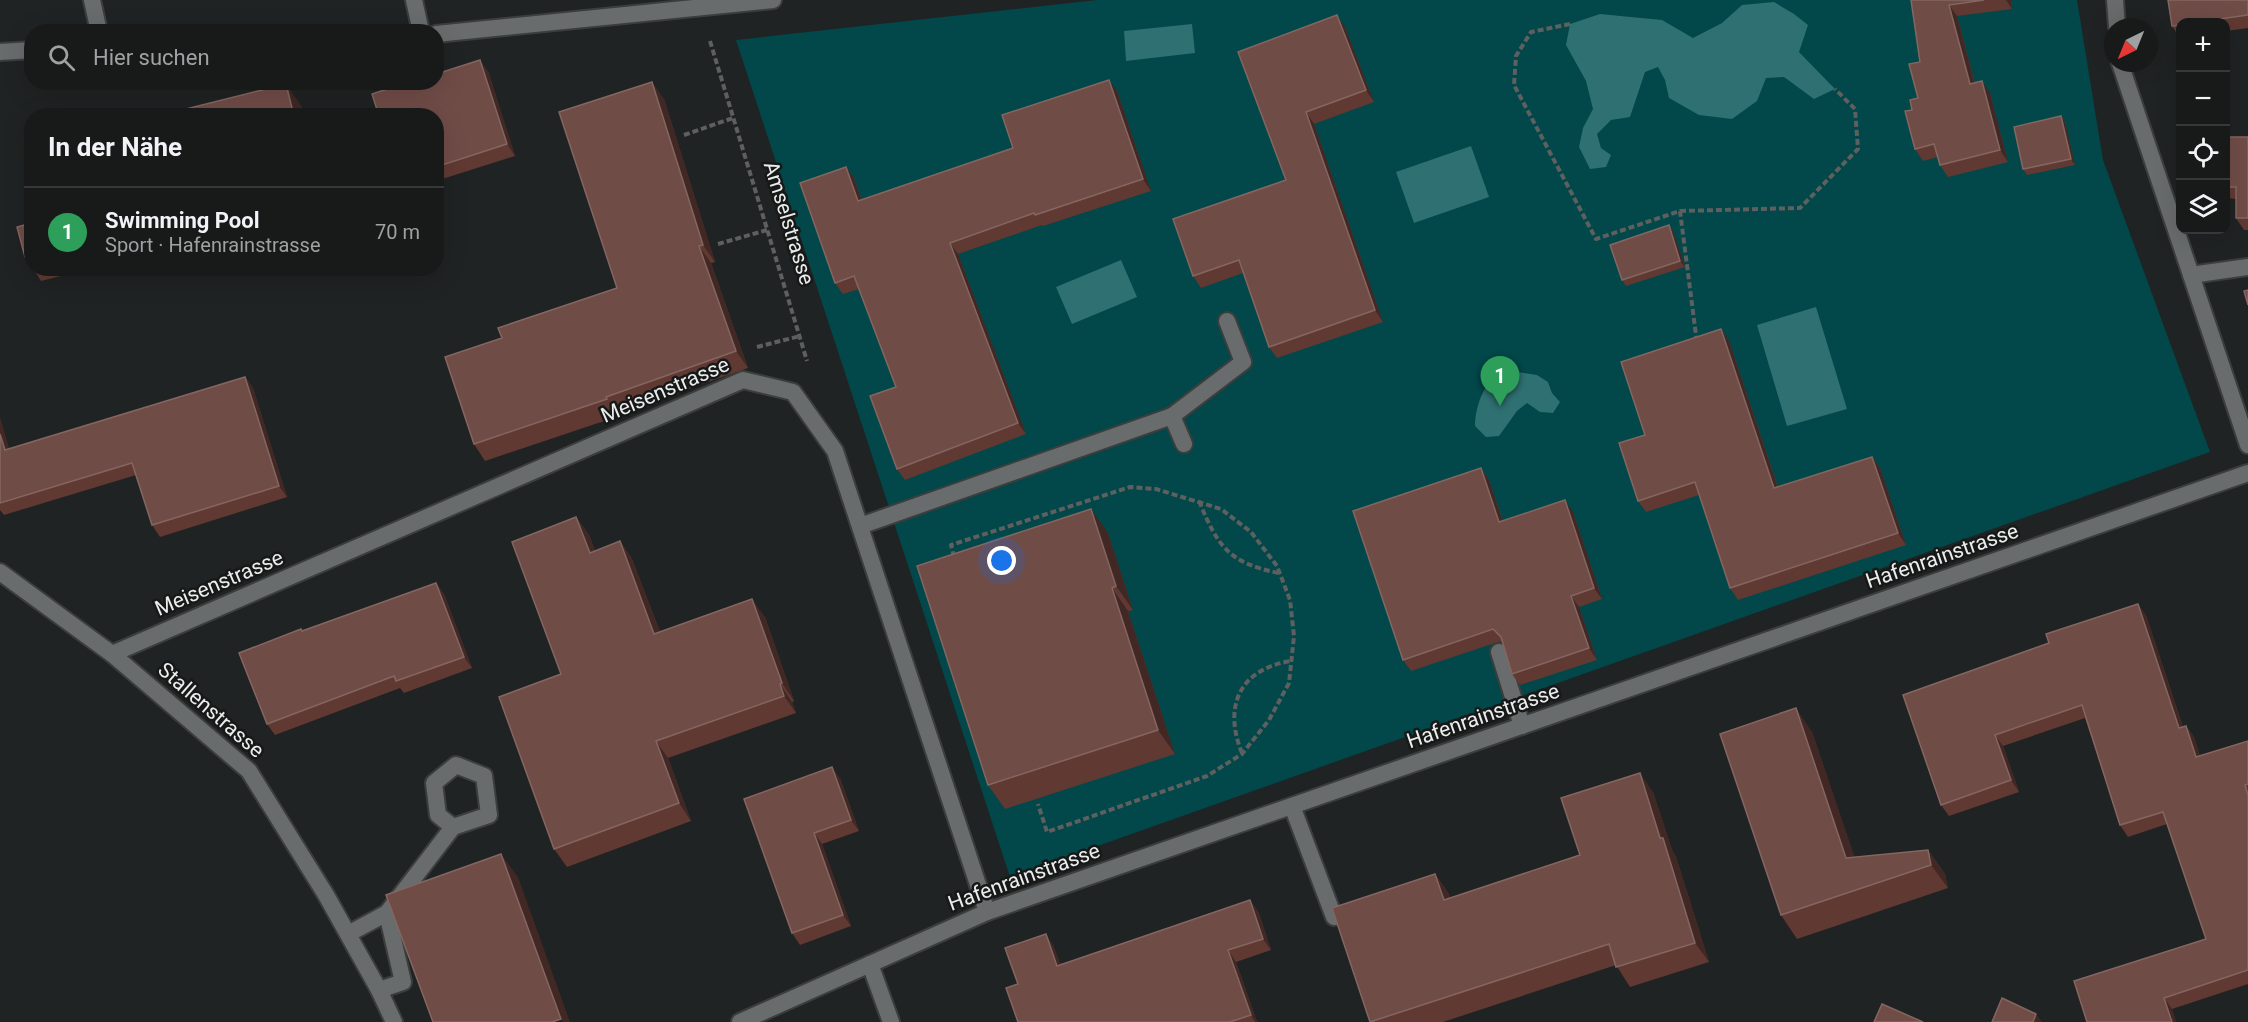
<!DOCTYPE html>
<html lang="de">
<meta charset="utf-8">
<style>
:root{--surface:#181a1a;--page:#212323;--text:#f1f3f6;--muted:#9fa1a2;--line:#363839;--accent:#2563eb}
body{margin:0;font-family:Roboto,sans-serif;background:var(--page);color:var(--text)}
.controls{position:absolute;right:18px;top:18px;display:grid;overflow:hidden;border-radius:12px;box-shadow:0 6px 24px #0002}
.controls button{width:54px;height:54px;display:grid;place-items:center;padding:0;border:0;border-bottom:2px solid var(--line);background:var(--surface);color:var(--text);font:30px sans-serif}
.compass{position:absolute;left:2104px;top:18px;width:54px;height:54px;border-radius:50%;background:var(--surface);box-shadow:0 6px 24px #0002;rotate:223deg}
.you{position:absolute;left:1002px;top:561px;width:21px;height:21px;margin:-15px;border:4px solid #fff;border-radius:50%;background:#1a73e8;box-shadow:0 0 0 9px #1a73e833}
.badge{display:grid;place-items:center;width:39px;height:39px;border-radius:50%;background:var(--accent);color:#fff;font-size:20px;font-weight:700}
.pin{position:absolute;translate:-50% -50px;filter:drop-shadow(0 2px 3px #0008)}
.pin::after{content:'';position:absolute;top:32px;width:21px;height:18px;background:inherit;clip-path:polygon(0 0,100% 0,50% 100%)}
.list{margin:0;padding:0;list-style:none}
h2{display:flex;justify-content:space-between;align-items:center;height:78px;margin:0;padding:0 24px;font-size:26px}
h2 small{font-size:20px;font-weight:400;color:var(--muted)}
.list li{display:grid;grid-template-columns:39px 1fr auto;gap:18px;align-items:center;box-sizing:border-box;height:90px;padding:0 24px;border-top:2px solid var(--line)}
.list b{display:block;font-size:22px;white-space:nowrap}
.list p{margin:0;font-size:20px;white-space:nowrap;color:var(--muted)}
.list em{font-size:20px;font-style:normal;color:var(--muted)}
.icon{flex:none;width:33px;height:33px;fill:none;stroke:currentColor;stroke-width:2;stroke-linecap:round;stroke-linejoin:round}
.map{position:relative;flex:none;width:2248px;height:1022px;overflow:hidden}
.search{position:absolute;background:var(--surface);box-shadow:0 6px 24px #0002;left:24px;top:24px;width:420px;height:66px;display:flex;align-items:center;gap:15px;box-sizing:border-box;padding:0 21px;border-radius:24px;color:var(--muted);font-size:22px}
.panel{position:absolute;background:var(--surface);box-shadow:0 6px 24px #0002;left:24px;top:108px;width:420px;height:168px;border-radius:24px}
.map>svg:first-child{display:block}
.green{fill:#024749}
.water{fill:#2f7072}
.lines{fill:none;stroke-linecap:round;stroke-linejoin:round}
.service-casing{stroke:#3c3e3e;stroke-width:20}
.minor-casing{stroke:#3c3e3e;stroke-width:20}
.path{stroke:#5e6060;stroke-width:4;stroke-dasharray:6 3;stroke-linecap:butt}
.service{stroke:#696c6c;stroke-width:16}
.minor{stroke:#696c6c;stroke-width:16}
.wall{fill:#613933}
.shaded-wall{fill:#412824}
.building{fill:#704c47;stroke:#846661;stroke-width:1.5}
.labels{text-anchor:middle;stroke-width:5;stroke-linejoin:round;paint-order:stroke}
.street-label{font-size:21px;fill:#eceeee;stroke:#171919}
</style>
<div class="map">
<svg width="2248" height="1022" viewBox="0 0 2248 1022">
<rect width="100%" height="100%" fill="#202323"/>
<polygon class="green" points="1097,0 2077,0 2103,160 2210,452 1010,877 736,40"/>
<g class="water">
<polygon points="1774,2 1794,14 1808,25 1799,52 1835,89 1814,99 1784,77 1766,78 1757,101 1732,119 1699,115 1669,98 1665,80 1658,67 1645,72 1630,117 1611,120 1597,134 1601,148 1611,155 1606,167 1590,169 1579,147 1583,128 1593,109 1586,81 1566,45 1570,24 1600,14 1662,20 1693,38 1722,23 1742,5"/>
<polygon points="1192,24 1195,53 1126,61 1124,31"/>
<polygon points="1471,146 1489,197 1414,223 1396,172"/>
<polygon points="1121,260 1137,297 1072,324 1056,287"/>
<polygon points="1816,307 1847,409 1787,426 1757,325"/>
<path d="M1517,372l20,3 11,7 4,11 8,9 -7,11 -13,-1 -13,-9 -10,8 -18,25 -13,1 -11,-11c0,-15 7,-43 23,-50 6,-2 13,-3 19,-4z"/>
</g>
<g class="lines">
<g class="service-casing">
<g id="service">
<polyline points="92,0 99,32"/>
<polyline points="414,0 421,32"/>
<polyline points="2191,275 2248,267"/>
<polyline points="1172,416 1243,362 1227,321"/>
<polyline points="860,526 1172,416 1184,444"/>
<polyline points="1499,652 1522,726"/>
<polyline points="1292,806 1334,917"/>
<polyline points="348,934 387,913"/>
<polyline points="870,964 891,1022"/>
<polyline points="379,990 403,982 387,913 453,827 489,815 484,776 456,765 434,783 438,815 453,827"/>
</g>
</g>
<g class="minor-casing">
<g id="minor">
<polyline points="2115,0 2117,27"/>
<polyline points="436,34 773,0"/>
<polyline points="0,52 32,50"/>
<polyline points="2120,63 2248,445"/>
<polyline points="0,572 112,654 249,771 326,895 379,990 394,1022"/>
<polyline points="112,654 743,380 793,392 835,451 987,912"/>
<polyline points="740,1022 987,912 2248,473"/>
</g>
</g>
<g class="path">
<polyline points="1570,24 1531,32 1516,56 1514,85 1596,239 1680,211 1697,343"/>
<polyline points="710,41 807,361"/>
<polyline points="684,135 733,118"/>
<polyline points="1680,211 1800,208 1858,149 1855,109 1835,89"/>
<polyline points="718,244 767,230"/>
<polyline points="757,347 800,336"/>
<path d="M1199,501c19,46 30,62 80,72"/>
<polyline points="954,557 951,545 1130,487 1156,489 1221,509 1251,532 1277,566 1290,600 1294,636 1289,683 1269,720 1242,754 1207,776 1047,832 1038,804"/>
<path d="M1242,753c-19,-46 -3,-84 49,-92"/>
</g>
<use href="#service" class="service"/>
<use href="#minor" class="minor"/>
</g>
<g class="wall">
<polygon points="1911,0 2011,0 2012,9 1957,16 1975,83 1990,93 2008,162 1948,177 1940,165 1938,157 1923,161 1915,149 1920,62"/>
<polygon points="2168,0 2248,0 2248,28 2226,31 2226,22 2181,22 2180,38 2172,26"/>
<polygon points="1345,27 1374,102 1314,124 1383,322 1277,358 1269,347 1243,273 1201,288 1193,276 1286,180 1238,52"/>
<polygon points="488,71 515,156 436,181 436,116"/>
<polygon points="1117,91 1151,191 1043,226 1042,225 958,254 1026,434 905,480 897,469 896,387 859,289 843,294 835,283 846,167 854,178 862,200 1013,148"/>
<polygon points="664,99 715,262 711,263 748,368 618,414 619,416 485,461 474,444 502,338 617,288"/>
<polygon points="2061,116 2065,122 2075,165 2027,175 2023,169"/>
<polygon points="2226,137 2248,137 2248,230 2244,230 2236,218 2236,199 2228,198 2226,195"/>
<polygon points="32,223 32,267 25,257"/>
<polygon points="1669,225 1673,231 1685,267 1626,286 1622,280"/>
<polygon points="33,268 92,268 41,281"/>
<polygon points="1721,329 1729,341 1778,487 1872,457 1880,468 1906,545 1738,600 1730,588 1699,495 1646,512 1638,501 1645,435"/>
<polygon points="245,377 253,388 287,497 160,537 152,525 136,475 4,515 0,510 0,418 9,449"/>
<polygon points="1481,468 1489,480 1503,521 1573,512 1602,599 1579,607 1597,660 1520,685 1512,674 1503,642 1501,641 1411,671 1403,660"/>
<polygon points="576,517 589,535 595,551 620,541 632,559 660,632 765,617 794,701 792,702 796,713 668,758 691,821 567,867 554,849 561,674"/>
<polygon points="1108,533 1133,610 1128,611 1175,754 1005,809 988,785"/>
<polygon points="436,583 444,594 472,668 404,693 400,688 275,735 267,724 301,629 303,631"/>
<polygon points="2146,615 2183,727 2186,726 2194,737 2200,756 2248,741 2248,984 2172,1009 2176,1022 2087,1022 2206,939 2167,824 2128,837 2120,825 2085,718 2003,746 2019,792 1949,816 1941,805 1903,695"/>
<polygon points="1812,732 1854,857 1928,850 1945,874 1948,888 1797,939 1781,915"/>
<polygon points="840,778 859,831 822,844 851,926 800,945 792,933 744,799"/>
<polygon points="1653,792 1672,850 1676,857 1709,962 1630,987 1616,965 1443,1022 1370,1022 1435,874 1449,894 1450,898 1580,855"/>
<polygon points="1258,911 1271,950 1236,962 1257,1022 1018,1022 1018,984 1053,945 1060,964"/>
</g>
<g class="shaded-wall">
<polygon points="2006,0 2011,0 2012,9"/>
<polygon points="1949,5 1957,16 1978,96 1970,84"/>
<polygon points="1337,15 1345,27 1374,102 1366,90"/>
<polygon points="480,60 488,71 515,156 507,144"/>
<polygon points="1109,80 1117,91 1151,191 1143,179"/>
<polygon points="1982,81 1990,93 2008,162 2000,150"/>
<polygon points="652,82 664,99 715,262 703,245"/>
<polygon points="286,84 302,107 304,116 294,116"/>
<polygon points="1306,112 1314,124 1383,322 1375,310"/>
<polygon points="2061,116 2065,122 2075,165 2071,159"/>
<polygon points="846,167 854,178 866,213 858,201"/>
<polygon points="1669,225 1673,231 1685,267 1680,261"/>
<polygon points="950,243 958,254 1026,434 1018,423"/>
<polygon points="699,246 711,263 748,368 736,351"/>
<polygon points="1721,329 1729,341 1782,500 1774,488"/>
<polygon points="245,377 253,388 287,497 279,486"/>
<polygon points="0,418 13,461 5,450 0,434"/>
<polygon points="1872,457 1880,468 1906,545 1898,533"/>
<polygon points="1481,468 1489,480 1507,534 1499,522"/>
<polygon points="1565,500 1573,512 1602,599 1594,588"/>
<polygon points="1091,509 1108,533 1133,610 1116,586"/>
<polygon points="576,517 589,535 602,571 590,553"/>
<polygon points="620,541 632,559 667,651 654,634"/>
<polygon points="436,583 444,594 472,668 464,657"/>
<polygon points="1112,588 1128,611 1175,754 1158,730"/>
<polygon points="1571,596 1579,607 1597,660 1589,648"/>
<polygon points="752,599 765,617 794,701 782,683"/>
<polygon points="2138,604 2146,615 2187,740 2179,728"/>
<polygon points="780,684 792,702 796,713 784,696"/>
<polygon points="1796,708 1812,732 1863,881 1846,858"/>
<polygon points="2186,726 2194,737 2204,768 2196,757"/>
<polygon points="1995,735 2003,746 2019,792 2011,780"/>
<polygon points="656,741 668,758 691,821 679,803"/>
<polygon points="832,767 840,778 859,831 851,820"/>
<polygon points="1640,773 1653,792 1672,850 1676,857 1709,962 1695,943"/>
<polygon points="814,833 822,844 851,926 843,915"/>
<polygon points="1928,850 1945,874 1948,888 1931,865"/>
<polygon points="501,854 518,877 570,1022 563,1022 561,1019"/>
<polygon points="1435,874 1449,894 1457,919 1444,900"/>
<polygon points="1250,900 1258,911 1271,950 1263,939"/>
<polygon points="1046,934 1053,945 1065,977 1057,966"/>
<polygon points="1228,950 1236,962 1257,1022 1255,1022 1251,1015"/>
<polygon points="2164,998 2172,1009 2176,1022 2172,1022"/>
<polygon points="2036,1014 2042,1022 2033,1022"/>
</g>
<g class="building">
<polygon points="1911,0 1984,0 1949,5 1970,84 1982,81 2000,150 1940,165 1934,144 1915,149 1905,111 1912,110 1910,100 1918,98 1909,64 1920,62"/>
<polygon points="2168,0 2248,0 2248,15 2198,22 2181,22 2181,25 2172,26"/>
<polygon points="1337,15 1366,90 1306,112 1375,310 1269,347 1239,260 1193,276 1173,219 1286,180 1238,52"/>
<polygon points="480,60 507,144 436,167 436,116 379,116 372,94 409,82 436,82 436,74"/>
<polygon points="1109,80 1143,179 1035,215 1034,213 950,243 1018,423 897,469 870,396 896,387 854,276 835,283 800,183 846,167 858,201 1013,148 1002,115"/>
<polygon points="652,82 703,245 699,246 736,351 606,397 607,399 474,444 445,357 502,338 498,328 617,288 559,112"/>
<polygon points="286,84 294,116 158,116"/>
<polygon points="2061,116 2071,159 2023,169 2014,127"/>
<polygon points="2226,137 2248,137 2248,218 2236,218 2236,187 2226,187"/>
<polygon points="32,223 32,256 25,257 17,227"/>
<polygon points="1669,225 1680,261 1622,280 1610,245"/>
<polygon points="2248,290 2248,305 2244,291"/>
<polygon points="1721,329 1774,488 1872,457 1898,533 1730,588 1695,482 1638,501 1619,443 1645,435 1621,362"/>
<polygon points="245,377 279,486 152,525 132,463 0,503 0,434 5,450"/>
<polygon points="1481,468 1499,522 1565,500 1594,588 1571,596 1589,648 1512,674 1501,637 1493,629 1403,660 1353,511"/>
<polygon points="1091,509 1116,586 1112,588 1158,730 988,785 917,566"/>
<polygon points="576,517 590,553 620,541 654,634 752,599 782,683 780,684 784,696 656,741 679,803 554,849 499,697 561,674 512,542"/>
<polygon points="436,583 464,657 396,681 394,676 267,724 239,653 301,629 302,631"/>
<polygon points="2138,604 2179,728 2186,726 2196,757 2248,741 2248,784 2245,785 2248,795 2248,970 2164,998 2172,1022 2087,1022 2074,981 2206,939 2163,812 2120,825 2082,705 1995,735 2011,780 1941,805 1903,695 2049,643 2046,634"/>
<polygon points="1796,708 1846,858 1928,850 1931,865 1781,915 1720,734"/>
<polygon points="832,767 851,820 814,833 843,915 792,933 744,799"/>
<polygon points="1640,773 1660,838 1663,838 1695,943 1616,967 1609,944 1370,1022 1332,908 1435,874 1444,900 1580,855 1561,798"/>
<polygon points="501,854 561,1019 552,1022 433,1022 386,895"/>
<polygon points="1250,900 1263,939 1228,950 1251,1015 1230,1022 1018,1022 1006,988 1018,984 1005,948 1046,934 1057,966"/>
<polygon points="2002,998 2036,1014 2033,1022 1992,1022"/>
<polygon points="1882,1004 1923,1022 1874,1022"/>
</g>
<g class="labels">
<g class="street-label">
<text transform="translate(789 223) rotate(73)" y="7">Amselstrasse</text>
<text transform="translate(665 390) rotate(-23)" y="7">Meisenstrasse</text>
<text transform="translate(1942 556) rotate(-19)" y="7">Hafenrainstrasse</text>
<text transform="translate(219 583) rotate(-23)" y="7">Meisenstrasse</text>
<text transform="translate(211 710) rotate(41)" y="7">Stallenstrasse</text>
<text transform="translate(1483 716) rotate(-19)" y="7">Hafenrainstrasse</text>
<text transform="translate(1024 877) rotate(-20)" y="7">Hafenrainstrasse</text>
</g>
</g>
</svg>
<div class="controls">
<button>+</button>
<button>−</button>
<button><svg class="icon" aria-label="locate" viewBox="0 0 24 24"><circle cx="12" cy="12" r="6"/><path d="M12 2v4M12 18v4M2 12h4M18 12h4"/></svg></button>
<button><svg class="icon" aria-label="layers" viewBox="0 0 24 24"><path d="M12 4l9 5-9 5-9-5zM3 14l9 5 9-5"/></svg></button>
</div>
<svg class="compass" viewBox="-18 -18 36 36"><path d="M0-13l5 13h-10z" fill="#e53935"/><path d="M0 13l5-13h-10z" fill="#9fa1a2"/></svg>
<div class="you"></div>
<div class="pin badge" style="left:1500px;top:406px;background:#2e9e5b">1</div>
<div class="search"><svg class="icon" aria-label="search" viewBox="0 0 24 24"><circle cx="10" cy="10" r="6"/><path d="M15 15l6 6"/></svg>Hier suchen</div>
<section class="panel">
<h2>In der Nähe<small></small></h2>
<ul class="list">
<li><span class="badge" style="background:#2e9e5b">1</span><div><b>Swimming Pool</b><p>Sport · Hafenrainstrasse</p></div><em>70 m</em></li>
</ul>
</section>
</div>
